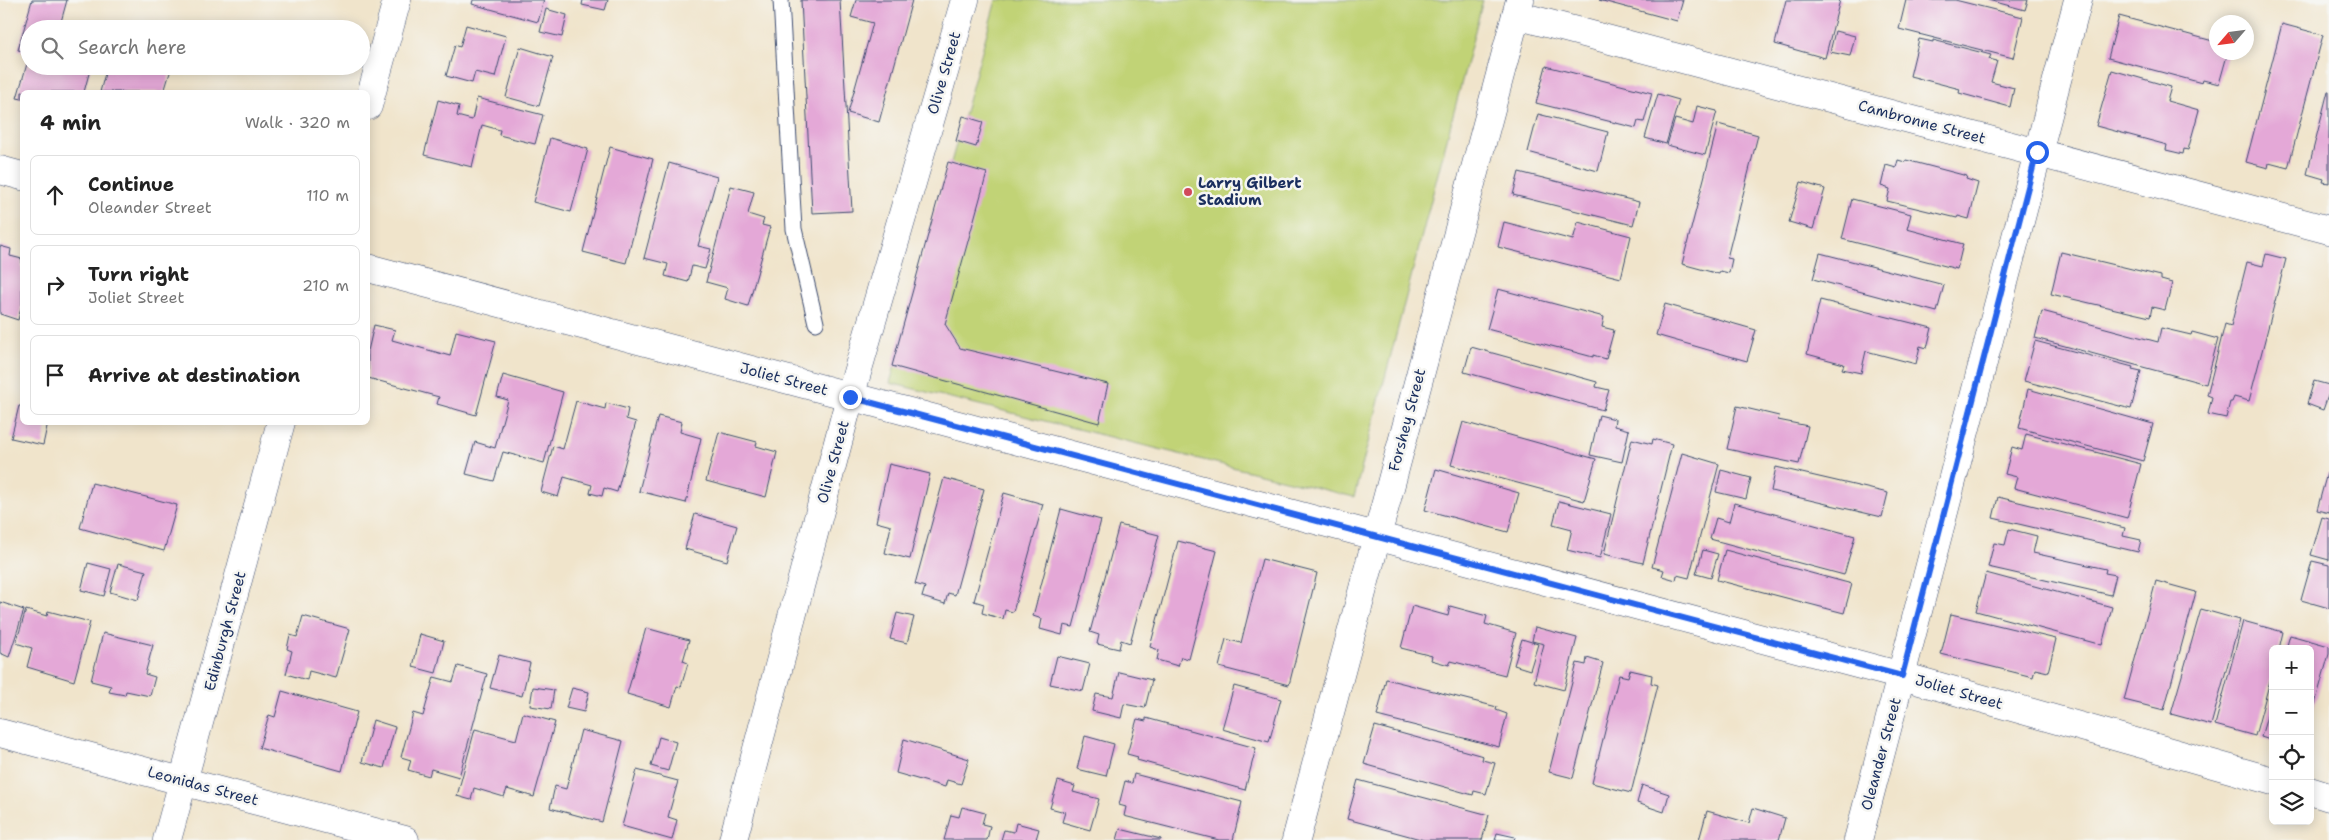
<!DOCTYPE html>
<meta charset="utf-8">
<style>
:root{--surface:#fff;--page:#f6f6f6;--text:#222;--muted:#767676;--line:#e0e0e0}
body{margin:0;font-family:"Shantell Sans",sans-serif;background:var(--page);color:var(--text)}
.controls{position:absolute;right:15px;bottom:15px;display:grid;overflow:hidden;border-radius:8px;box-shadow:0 2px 12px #0003}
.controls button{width:45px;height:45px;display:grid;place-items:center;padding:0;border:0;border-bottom:1px solid var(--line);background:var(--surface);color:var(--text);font:25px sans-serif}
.compass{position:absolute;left:2209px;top:15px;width:45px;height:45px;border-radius:50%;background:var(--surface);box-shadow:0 2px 12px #0003;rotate:242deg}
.stop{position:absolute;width:15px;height:15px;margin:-11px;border:4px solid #2563eb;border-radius:50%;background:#fff}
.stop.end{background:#2563eb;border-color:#fff;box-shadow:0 1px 5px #0008}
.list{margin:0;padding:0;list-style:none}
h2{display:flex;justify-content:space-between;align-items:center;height:65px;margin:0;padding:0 20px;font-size:21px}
h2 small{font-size:16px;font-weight:400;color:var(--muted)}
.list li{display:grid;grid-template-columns:32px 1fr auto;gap:15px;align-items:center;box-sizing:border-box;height:80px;margin:0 10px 10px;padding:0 10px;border:1px solid var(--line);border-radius:8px}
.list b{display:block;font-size:19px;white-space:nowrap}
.list p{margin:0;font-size:16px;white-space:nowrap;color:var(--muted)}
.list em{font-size:16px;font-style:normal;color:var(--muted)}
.icon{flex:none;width:28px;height:28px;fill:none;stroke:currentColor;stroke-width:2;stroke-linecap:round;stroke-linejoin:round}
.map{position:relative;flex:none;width:2329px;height:840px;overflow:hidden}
.search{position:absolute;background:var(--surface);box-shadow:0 2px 12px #0003;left:20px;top:20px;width:350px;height:55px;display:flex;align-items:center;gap:12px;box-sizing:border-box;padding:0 18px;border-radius:28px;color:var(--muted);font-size:19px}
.panel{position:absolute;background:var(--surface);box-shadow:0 2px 12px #0003;left:20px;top:90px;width:350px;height:335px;border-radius:8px}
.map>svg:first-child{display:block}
.pitch{fill:#c1d376;stroke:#6e816a}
.building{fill:#e4a8d7}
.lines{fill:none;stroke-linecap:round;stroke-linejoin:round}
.service-casing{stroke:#3b4a6e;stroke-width:17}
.minor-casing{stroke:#3b4a6e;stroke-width:29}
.service{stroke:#fff;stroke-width:15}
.minor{stroke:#fff;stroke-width:28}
.route{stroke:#2563eb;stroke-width:6}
.poi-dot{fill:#d1495b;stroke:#f6f6f2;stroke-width:2}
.labels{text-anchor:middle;stroke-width:5;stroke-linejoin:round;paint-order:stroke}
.street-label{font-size:15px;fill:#1b2f5e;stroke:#f6f6f2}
.poi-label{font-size:15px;font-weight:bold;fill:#1b2f5e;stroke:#f6f6f2;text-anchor:start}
</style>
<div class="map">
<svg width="2329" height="840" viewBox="0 0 2329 840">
<rect width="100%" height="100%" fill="#f6f6f2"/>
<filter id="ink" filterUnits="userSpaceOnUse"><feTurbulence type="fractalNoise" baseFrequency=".02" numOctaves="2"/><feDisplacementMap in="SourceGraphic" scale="10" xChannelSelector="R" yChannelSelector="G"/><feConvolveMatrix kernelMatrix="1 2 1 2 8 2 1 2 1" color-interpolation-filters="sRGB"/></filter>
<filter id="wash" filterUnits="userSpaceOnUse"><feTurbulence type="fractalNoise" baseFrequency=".0096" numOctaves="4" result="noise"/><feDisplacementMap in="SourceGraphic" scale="20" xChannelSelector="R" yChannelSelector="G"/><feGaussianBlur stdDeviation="1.12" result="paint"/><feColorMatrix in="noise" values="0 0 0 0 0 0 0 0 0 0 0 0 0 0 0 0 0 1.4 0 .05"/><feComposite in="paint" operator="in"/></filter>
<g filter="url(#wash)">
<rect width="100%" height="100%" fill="#f0e4cb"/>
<polygon class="pitch" points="996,0 1483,0 1354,497 890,383"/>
<g id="blocks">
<g class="building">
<polygon points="32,0 67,0 59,29 29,29 29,52 18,50"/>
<polygon points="473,0 544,0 538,22 472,4"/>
<polygon points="583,0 608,0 605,10 582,5"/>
<polygon points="801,0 840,0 852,211 812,213"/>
<polygon points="856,0 912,0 879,122 848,113 873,23 851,17"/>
<polygon points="1599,0 1683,0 1677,21"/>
<polygon points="1786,0 1840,0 1825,58 1775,44"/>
<polygon points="1906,0 1955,0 2023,17 2013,58 1899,29"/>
<polygon points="1988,0 2028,0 2025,10"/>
<polygon points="546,9 567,15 562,37 540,32"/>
<polygon points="2119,16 2213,41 2213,44 2216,45 2216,52 2228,52 2219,84 2203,80 2202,83 2108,58"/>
<polygon points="2282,24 2323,35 2288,168 2269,163 2268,168 2246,162"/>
<polygon points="466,25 506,36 495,77 475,72 472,83 446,76 455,45 460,47"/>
<polygon points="1835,31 1855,36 1850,56 1830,52"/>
<polygon points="1919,39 1933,42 1933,40 1991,55 1989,59 1997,61 1991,82 2014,88 2010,107 1959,93 1960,89 1910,76"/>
<polygon points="520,47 553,57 539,106 506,97"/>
<polygon points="29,57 29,66 91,66 84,92 22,92 22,99 17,98"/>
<polygon points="107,66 127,66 143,71 145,66 172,66 164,92 100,92"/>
<polygon points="1546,66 1652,93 1644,122 1638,121 1636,128 1536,103"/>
<polygon points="2112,70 2171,87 2167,101 2199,110 2188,150 2184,149 2183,154 2166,150 2167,145 2096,126"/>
<polygon points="2328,91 2329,91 2329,183 2323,182 2324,179 2307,174"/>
<polygon points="1658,94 1679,100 1666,144 1645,138"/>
<polygon points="477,98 543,115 535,144 499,135 500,130 482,125 472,167 424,155 438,100 459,106 457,116 472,120"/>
<polygon points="1697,106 1717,111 1705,155 1667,145 1675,119 1693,124"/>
<polygon points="1538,114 1608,132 1598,171 1528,152"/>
<polygon points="963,116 983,122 976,147 956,141"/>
<polygon points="1718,124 1758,135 1727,258 1732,259 1729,273 1720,271 1719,274 1682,264"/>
<polygon points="550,138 588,149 571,212 533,202"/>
<polygon points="610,147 653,159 626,263 583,252"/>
<polygon points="1898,160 1905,162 1906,160 1967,176 1966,179 1978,183 1969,219 1958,216 1957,218 1887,201 1890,189 1881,186 1886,165 1896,168"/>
<polygon points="948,162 987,173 945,324 960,348 1108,384 1099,423 892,366"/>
<polygon points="669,163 717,177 698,246 711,249 705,269 692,266 688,282 665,276 668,264 644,258"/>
<polygon points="1519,172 1639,202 1633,225 1513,195"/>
<polygon points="1801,182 1825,189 1813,229 1789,222"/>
<polygon points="731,186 754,192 748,214 764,219 762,225 770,227 748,306 725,299 728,288 706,282"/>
<polygon points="1852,199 1911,214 1907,229 1963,244 1957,269 1842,239"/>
<polygon points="1504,222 1573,240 1578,222 1631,236 1621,278 1498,247"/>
<polygon points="0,246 11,249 10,256 22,259 22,305 18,320 0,314"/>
<polygon points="2061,252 2161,276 2161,280 2172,283 2165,310 2152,307 2150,317 2051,294"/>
<polygon points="1820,253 1944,285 1937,312 1813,279"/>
<polygon points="2266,254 2286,259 2249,401 2234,397 2232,402 2230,402 2226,418 2208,414 2212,397 2207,395 2225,324 2231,326 2247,262 2263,266"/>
<polygon points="1498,289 1604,317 1602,327 1614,330 1606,359 1593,355 1593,357 1487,329"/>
<polygon points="1820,300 1932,328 1927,348 1920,346 1916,364 1866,351 1861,373 1842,369 1844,364 1807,354"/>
<polygon points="1665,304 1756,330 1747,361 1656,335"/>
<polygon points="2042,311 2158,342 2161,328 2191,335 2192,332 2218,339 2206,384 2035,338"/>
<polygon points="374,325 395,330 392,340 450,356 456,331 496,341 476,415 437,404 439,397 368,378 368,351"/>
<polygon points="2035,341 2133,367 2132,369 2141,371 2131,409 2024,381"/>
<polygon points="1471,347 1597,382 1596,387 1609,390 1603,410 1464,372"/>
<polygon points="503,375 563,392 544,463 503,452 494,481 466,474 475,442 495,448 508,400 497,397"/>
<polygon points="2314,381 2329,385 2329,393 2323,410 2307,404"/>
<polygon points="2028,389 2153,424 2143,461 2019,428"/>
<polygon points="576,401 605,409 606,403 628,409 626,419 636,422 617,492 604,488 602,496 590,493 592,485 564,477 558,497 541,492 553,446 563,449"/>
<polygon points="19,406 22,406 22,422 48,422 43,445 11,438"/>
<polygon points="1737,406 1779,416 1778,420 1808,426 1799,464 1727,449"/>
<polygon points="1599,415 1615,419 1614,426 1629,430 1622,462 1590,455"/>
<polygon points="658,416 682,422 680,432 701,438 686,503 639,491"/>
<polygon points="1463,422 1596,459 1584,501 1451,465"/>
<polygon points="719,432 757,442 756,446 777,452 766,497 706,481"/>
<polygon points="2026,434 2141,464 2127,518 2014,488 2017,477 2005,474 2012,447 2022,450"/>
<polygon points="1632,439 1652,444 1653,439 1672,444 1643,563 1604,554"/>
<polygon points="1682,453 1719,464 1689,578 1677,575 1676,580 1662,576 1664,570 1652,567"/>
<polygon points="889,464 930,474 910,559 885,553 891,526 876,522"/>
<polygon points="1776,467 1888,493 1882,517 1771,491"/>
<polygon points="1436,469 1519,493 1508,532 1425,510"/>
<polygon points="1721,470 1751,478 1746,499 1716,492"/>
<polygon points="2327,473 2329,474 2329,513 2317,510"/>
<polygon points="944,478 984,489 955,595 948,593 945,604 922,597 925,587 915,584"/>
<polygon points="92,483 177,505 164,551 80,528"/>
<polygon points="1004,493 1043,504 1013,612 1005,610 1003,619 982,613 984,604 974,601"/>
<polygon points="1998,497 2125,528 2123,536 2141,540 2138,552 1993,518"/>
<polygon points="1559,501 1611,514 1600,558 1567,550 1572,529 1553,524"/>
<polygon points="1734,503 1855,536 1844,575 1710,539 1716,518 1729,522"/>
<polygon points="1061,509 1101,520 1073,627 1064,625 1062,635 1040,629 1042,619 1033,616"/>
<polygon points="695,514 737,526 727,561 685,549"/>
<polygon points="2322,517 2329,519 2329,560 2311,555"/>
<polygon points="1119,525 1159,535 1130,643 1121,640 1119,649 1097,644 1099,635 1090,632"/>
<polygon points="2009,529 2037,536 2033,553 2106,569 2105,573 2116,575 2111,595 1988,567 1994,543 2005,545"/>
<polygon points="1178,541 1217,551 1189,659 1181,657 1178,666 1157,660 1159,650 1150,647"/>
<polygon points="1703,550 1718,554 1711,578 1696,574"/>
<polygon points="1725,550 1852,584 1844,613 1717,580"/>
<polygon points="1262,559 1317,573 1289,685 1219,667 1226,639 1241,643"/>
<polygon points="2312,561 2329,565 2329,608 2301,600"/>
<polygon points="88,563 111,569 104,596 81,590"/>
<polygon points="118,564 146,571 138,600 110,592"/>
<polygon points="1986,573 2112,607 2102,645 1976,611"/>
<polygon points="2156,581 2196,592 2164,710 2124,700"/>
<polygon points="0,602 24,610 9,657 0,653"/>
<polygon points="1412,606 1448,616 1450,606 1487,616 1485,624 1516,633 1505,675 1451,661 1449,665 1431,660 1432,656 1401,648"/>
<polygon points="2201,609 2240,620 2211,725 2171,714"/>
<polygon points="26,610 47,616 48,611 90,622 74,681 27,667 32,648 16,643"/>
<polygon points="897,613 914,617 907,643 890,639"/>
<polygon points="1951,614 2056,639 2048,672 2035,669 2033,677 1941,654"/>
<polygon points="303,616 350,629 336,678 309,671 307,680 286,674 292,651 287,649 290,635 297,637"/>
<polygon points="2243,621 2283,632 2279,649 2273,649 2273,670 2255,736 2215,725"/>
<polygon points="1535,627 1577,638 1564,690 1534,682 1544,644 1532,641"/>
<polygon points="646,628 689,640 683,661 688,663 681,687 677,686 671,707 627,694"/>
<polygon points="103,633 153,645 145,674 155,677 150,696 126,691 125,695 109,692 111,686 91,681"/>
<polygon points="420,634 444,641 436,673 413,667"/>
<polygon points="2290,635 2329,646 2329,654 2311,718 2310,649 2286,649"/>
<polygon points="1522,639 1538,644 1530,670 1514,665"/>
<polygon points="499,655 530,663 522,696 490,688"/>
<polygon points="1057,656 1090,664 1083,691 1050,684"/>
<polygon points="1587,658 1603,663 1573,778 1549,772 1577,663 1586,665"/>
<polygon points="458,666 487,674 459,777 431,769 429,776 408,770 411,760 401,757 413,713 423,716 434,677 453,682"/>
<polygon points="1630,670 1652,675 1651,683 1658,685 1631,793 1592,783 1619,675 1628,677"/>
<polygon points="1119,672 1152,680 1145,708 1124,704 1121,718 1092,711 1096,694 1113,697"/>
<polygon points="1386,679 1497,707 1496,710 1507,714 1499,747 1377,716"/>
<polygon points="1234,686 1281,699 1269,742 1222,729"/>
<polygon points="533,687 554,690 551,709 530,706"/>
<polygon points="572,688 589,692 584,712 566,708"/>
<polygon points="282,691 357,712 342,771 259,748 269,715 275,717"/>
<polygon points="2272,699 2273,699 2273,741 2261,737"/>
<polygon points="523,713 555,722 534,797 507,789 504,797 474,788 471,800 457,796 475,729 516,740"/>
<polygon points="1146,718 1256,748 1245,790 1137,760 1138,757 1127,754 1137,719 1146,721"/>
<polygon points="373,720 395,727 384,768 362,762"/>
<polygon points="1375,726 1483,756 1482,760 1495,763 1486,794 1474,791 1473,795 1364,764"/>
<polygon points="581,730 623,741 602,822 550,808 555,786 566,789"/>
<polygon points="1085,736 1114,744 1106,776 1077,769"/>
<polygon points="659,737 676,742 668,771 651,766"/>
<polygon points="904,739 969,759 961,784 947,780 945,787 896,773"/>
<polygon points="637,770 678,781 668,817 677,820 672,840 622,826"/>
<polygon points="1134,774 1242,802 1233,840 1219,840 1124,816 1126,807 1119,805 1125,781 1132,783"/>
<polygon points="1358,780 1489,815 1482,840 1424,840 1347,819"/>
<polygon points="1058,781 1075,786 1073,792 1099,799 1090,830 1062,822 1065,812 1050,808"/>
<polygon points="1642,785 1669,794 1664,812 1637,803"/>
<polygon points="962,807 985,813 982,824 990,826 987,840 944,840 951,815 959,817"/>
<polygon points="1753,808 1785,818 1779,840 1699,840 1707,811 1749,823"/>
<polygon points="1016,823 1039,829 1036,839 1039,840 1001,840 1004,830 1014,832"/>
<polygon points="1120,829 1161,839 1161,840 1117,840"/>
<polygon points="1497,833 1515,837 1514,840 1495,840"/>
</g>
</g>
</g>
<g filter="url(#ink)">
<use href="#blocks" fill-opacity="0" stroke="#3b4a6e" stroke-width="1"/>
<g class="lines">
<g class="service-casing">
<polyline id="service" points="781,0 794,229 816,323"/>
</g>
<g class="minor-casing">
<g id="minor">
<polyline points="1516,15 2329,230"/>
<polyline points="368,106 397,0"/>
<polyline points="0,170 22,176"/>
<polyline points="368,268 1902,676 2273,781"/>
<polyline points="0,733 405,840"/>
<polyline points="2310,791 2329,797"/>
<polyline points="167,840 281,422"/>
<polyline points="733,840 850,397 965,0"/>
<polyline points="1296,840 1520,0"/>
<polyline points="1858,840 2078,0"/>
</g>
</g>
<use href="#service" class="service"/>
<use href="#minor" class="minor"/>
</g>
</g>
<g class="lines" filter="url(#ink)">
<polyline class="route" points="850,397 1902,676 2037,152"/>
</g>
<circle class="poi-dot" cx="1188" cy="192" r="5"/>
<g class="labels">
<g class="street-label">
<text transform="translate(944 73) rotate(-74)" y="5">Olive Street</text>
<text transform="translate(1922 122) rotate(15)" y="5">Cambronne Street</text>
<text transform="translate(784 379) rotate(15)" y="5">Joliet Street</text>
<text transform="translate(1407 420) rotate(-75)" y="5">Forshey Street</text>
<text transform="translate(833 462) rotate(-75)" y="5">Olive Street</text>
<text transform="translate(225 631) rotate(-75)" y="5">Edinburgh Street</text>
<text transform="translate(1959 692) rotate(16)" y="5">Joliet Street</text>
<text transform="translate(1881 754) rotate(-75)" y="5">Oleander Street</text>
<text transform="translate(203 786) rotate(15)" y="5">Leonidas Street</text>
</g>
<g class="poi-label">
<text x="1198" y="188">Larry Gilbert<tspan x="1198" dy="17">Stadium</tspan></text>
</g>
</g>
</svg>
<div class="controls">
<button>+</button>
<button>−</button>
<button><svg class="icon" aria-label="locate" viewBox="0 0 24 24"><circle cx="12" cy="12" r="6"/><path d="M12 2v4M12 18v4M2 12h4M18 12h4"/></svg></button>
<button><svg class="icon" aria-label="layers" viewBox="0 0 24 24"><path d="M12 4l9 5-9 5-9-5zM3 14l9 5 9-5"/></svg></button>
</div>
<svg class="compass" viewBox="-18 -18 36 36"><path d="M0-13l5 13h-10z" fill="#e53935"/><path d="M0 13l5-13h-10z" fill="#767676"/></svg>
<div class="stop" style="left:2037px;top:152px"></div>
<div class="stop end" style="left:850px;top:397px"></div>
<div class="search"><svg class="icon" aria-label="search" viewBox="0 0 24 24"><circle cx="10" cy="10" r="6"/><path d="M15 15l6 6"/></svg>Search here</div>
<section class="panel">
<h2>4 min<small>Walk · 320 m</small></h2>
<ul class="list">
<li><svg class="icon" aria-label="ahead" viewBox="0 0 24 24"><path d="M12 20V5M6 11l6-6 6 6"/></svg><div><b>Continue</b><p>Oleander Street</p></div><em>110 m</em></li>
<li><svg class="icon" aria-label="right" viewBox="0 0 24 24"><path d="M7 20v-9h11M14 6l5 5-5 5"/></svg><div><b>Turn right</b><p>Joliet Street</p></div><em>210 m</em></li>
<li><svg class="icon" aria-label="arrive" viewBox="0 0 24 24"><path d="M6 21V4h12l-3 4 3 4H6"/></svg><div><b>Arrive at destination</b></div></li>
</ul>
</section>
</div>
